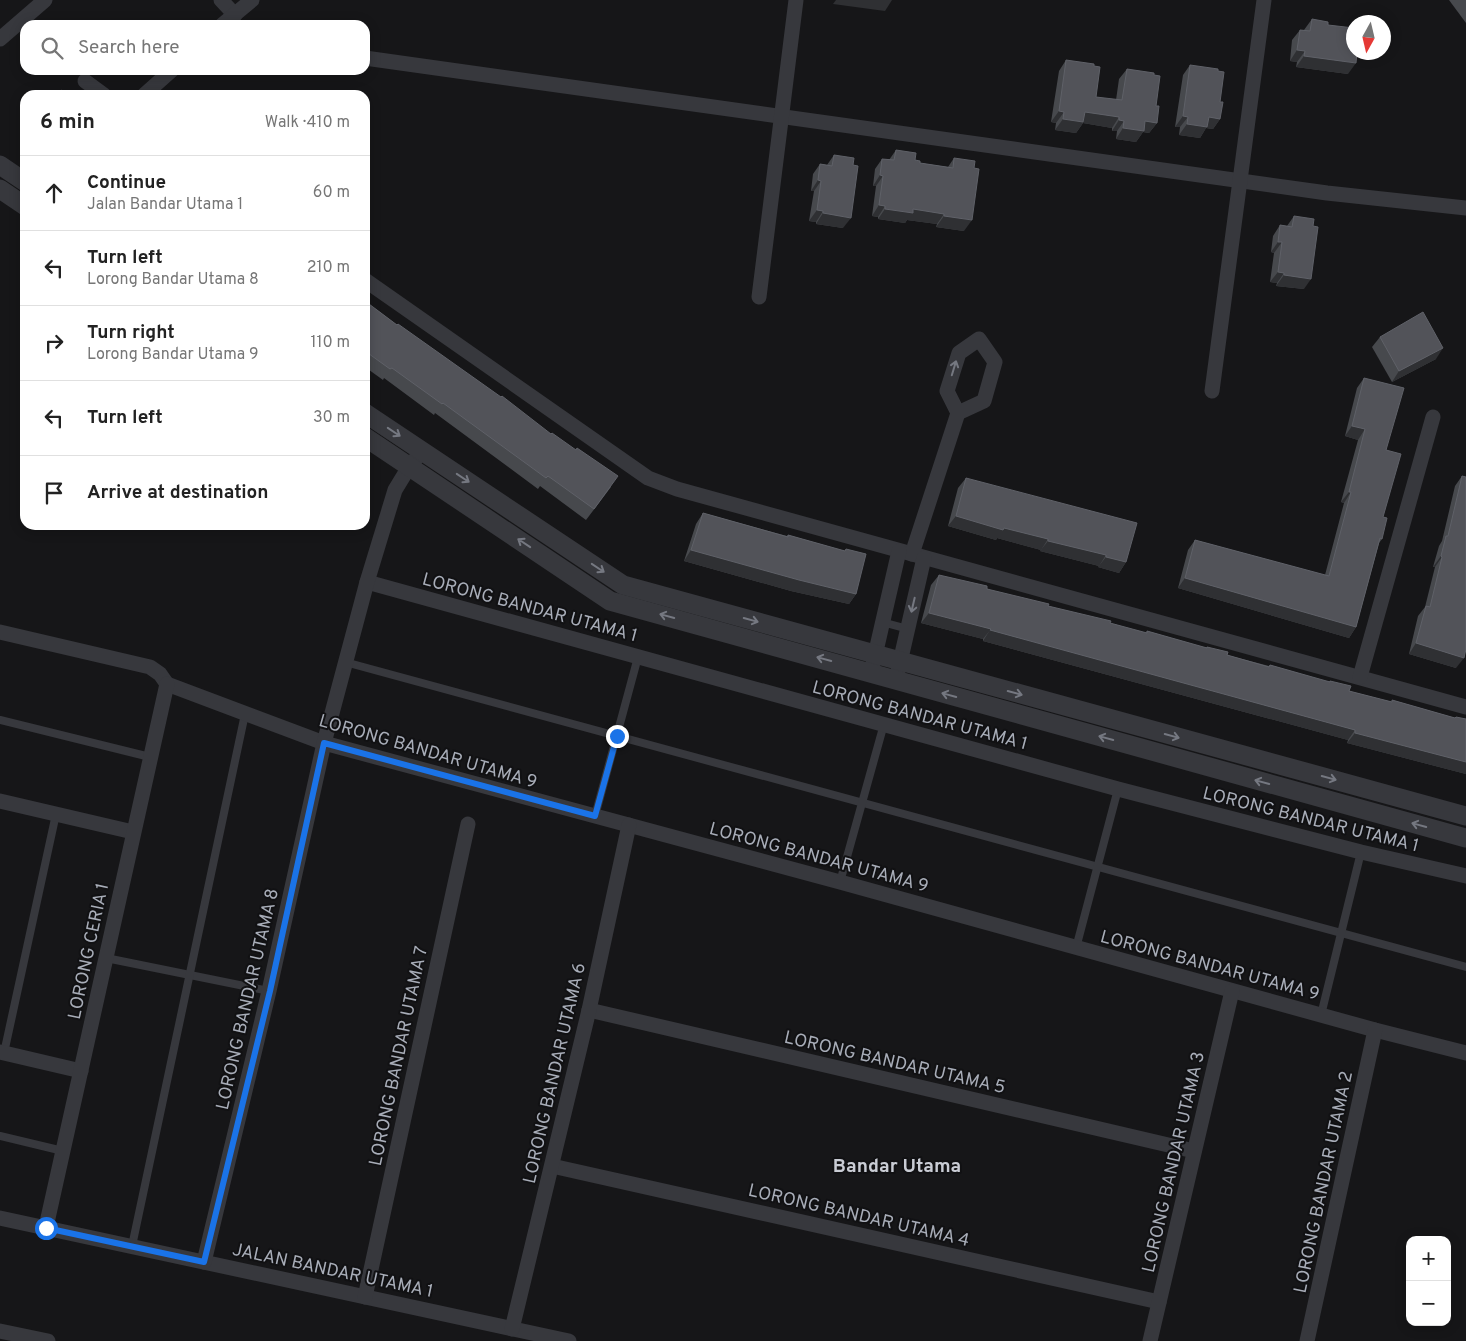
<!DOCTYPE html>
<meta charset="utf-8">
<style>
:root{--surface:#fff;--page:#f6f6f6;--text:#222;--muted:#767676;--line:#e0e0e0}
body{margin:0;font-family:Overpass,sans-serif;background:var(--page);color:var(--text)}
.controls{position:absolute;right:15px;bottom:15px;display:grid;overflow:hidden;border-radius:10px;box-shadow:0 2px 12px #0003}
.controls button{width:45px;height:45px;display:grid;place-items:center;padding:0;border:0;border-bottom:1px solid var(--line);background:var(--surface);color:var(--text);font:25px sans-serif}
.compass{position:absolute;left:1346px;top:15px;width:45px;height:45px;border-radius:50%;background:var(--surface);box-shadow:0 2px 12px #0003;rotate:188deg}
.stop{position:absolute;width:15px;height:15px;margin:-11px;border:4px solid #1a73e8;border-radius:50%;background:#fff}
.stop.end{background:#1a73e8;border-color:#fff;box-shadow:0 1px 5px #0008}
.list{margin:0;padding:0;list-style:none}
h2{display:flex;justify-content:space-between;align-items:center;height:65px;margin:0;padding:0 20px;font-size:21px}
h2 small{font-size:16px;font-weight:400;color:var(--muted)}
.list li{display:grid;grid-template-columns:32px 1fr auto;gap:15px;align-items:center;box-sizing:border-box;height:75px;padding:0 20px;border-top:1px solid var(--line)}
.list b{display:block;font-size:19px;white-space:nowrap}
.list p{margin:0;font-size:16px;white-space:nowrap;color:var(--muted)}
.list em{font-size:16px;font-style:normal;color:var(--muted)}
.icon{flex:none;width:28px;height:28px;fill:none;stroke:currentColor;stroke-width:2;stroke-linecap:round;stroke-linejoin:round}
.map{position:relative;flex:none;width:1466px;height:1341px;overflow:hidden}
.search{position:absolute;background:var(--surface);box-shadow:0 2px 12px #0003;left:20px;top:20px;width:350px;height:55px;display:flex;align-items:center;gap:12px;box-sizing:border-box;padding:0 18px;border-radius:15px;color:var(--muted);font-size:19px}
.panel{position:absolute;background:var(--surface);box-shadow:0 2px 12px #0003;left:20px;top:90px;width:350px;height:440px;border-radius:15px}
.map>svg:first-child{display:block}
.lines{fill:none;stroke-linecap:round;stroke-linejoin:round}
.service{stroke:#37383d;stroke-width:8}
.minor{stroke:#37383d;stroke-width:15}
.tertiary{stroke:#37383d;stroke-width:19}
.wall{fill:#47494d}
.shaded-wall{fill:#2f3033}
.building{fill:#525359;stroke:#5f6168}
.oneway{stroke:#757881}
.route{stroke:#1a73e8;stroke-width:6}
.labels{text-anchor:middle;stroke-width:4;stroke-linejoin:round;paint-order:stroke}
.street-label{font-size:18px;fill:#a8adb8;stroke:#111113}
.neighbourhood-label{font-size:19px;font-weight:bold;fill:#c9ccd4;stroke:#111113}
</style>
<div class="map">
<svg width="1466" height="1341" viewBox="0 0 1466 1341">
<rect width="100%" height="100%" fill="#161618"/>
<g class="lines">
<g class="service">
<polyline points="882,622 908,629"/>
<polyline points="345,662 1466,967"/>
<polyline points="0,720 150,757"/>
<polyline points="595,816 638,657"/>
<polyline points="840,882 884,724"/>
<polyline points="1076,948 1118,789"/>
<polyline points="106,958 269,991"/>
<polyline points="1321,1015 1361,852"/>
<polyline points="4,1053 56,814"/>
<polyline points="0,1136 63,1151"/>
<polyline points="132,1246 245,714"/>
</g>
<g class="minor">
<polyline points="221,0 235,15"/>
<polyline points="222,25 252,0"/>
<polyline points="0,39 45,0"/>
<polyline points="365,58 1327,193 1466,208"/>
<polyline points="85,81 104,95"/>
<polyline points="144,95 172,70"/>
<polyline points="365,280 648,478 677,489 1466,707"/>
<polyline points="759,297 796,0"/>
<polyline points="1212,391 1264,0"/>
<polyline points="912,554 958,413 947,391 959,353 979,339 995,362 984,401 958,413"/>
<polyline points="367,582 1118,789 1361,852 1466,876"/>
<polyline points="0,632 150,667 160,674 167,684"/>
<polyline points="873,664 899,551"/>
<polyline points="898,671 924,558"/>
<polyline points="1360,677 1433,417"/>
<polyline points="167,684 324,743 840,882 1375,1030 1466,1053"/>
<polyline points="0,801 133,832"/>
<polyline points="589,1010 1194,1151"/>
<polyline points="0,1052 81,1071"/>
<polyline points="552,1166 1159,1302"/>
<polyline points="0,1218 569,1341"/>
<polyline points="46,1227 167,684"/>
<polyline points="204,1262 269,991 324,743 367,582 395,490 409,467 422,451"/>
<polyline points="365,1297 468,824"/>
<polyline points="512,1329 589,1010 629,825"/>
<polyline points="0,1331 48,1341"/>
<polyline points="1150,1341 1232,991"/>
<polyline points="1307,1341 1375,1030"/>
</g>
<g class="tertiary">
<polyline points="0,165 25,182"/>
<polyline points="0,189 25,206"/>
<polyline points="365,413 623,585 1466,816"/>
<polyline points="365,437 610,601 1466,838"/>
</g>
</g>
<g class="wall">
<polygon points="1449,0 1466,0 1466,23"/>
<polygon points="1312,19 1328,25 1348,74 1296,67 1297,62 1290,61 1292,40 1300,30 1304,30"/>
<polygon points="1066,60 1094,66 1096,97 1116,100 1119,79 1127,69 1154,75 1157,123 1149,133 1143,132 1136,142 1116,139 1117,131 1112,131 1112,128 1083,123 1076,133 1055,130 1056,123 1051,122 1059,71"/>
<polygon points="1190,65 1220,102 1220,119 1213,129 1206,128 1200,138 1179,135 1180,127 1175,127 1183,75"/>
<polygon points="896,150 920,163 948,167 954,158 964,231 936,227 937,224 907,220 905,223 878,219 878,217 872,216 876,186 873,186 875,169 882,159 889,160"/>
<polygon points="834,155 843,228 816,224 816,222 809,221 814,191 811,191 813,174 820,164 827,165"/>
<polygon points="1294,216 1304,289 1276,286 1277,283 1270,282 1274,253 1271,252 1273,236 1280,225 1287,226"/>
<polygon points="365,301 611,487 586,520 540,486 538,489 435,413 434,415 384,378 383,380 365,367"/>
<polygon points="1380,337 1436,359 1392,382 1372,347"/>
<polygon points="1364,378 1386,450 1383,517 1382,539 1379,543 1356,627 1349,638 1178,588 1188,550 1195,540 1325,575 1344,503 1341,502 1358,440 1345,436 1357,388"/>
<polygon points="1462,476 1456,668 1409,654 1418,616 1425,607 1435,567 1433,567 1439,546 1442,541 1455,486"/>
<polygon points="966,478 1126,562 1119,573 1098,567 1099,566 1040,551 1041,550 997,538 996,540 948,526 958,488"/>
<polygon points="703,513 787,536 788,535 845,551 846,549 856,594 849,604 791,591 684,561 696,524"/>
<polygon points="939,575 987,589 1110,623 1146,633 1147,631 1206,648 1207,647 1227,655 1269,666 1270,665 1329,682 1330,681 1349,691 1392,702 1392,700 1455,718 1456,717 1466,719 1466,774 1347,743 1348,740 983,641 983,639 921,623 931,585"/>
</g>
<g class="shaded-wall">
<polygon points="836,0 892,0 885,11 833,4"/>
<polygon points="1297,50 1305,51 1297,62 1290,61"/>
<polygon points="1304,56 1356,63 1348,74 1296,67"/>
<polygon points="1059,111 1064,112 1056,123 1051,122"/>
<polygon points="1085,112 1119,117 1112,128 1083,123 1076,133 1055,130 1063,119"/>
<polygon points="1183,116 1188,117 1180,127 1175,127"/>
<polygon points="1209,117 1220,119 1213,129 1206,128 1200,138 1179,135 1187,124"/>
<polygon points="1119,120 1124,121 1117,131 1112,131"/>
<polygon points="1145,121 1157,123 1149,133 1143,132 1136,142 1116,139 1123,128"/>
<polygon points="880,175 883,176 876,186 873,186"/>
<polygon points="818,180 821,181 814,191 811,191"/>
<polygon points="879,205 885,206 878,217 872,216"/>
<polygon points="885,209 913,209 944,214 937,224 907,220 905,223 878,219"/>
<polygon points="817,210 823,211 816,222 809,221"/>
<polygon points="823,213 851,218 843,228 816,224"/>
<polygon points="944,216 972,220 964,231 936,227"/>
<polygon points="1278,242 1282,242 1274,253 1271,252"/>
<polygon points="1278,272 1284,273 1277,283 1270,282"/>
<polygon points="1284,275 1311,279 1304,289 1276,286"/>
<polygon points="1443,348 1436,359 1392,382 1399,371"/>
<polygon points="1352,426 1365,429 1358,440 1345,436"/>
<polygon points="1349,492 1351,492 1344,503 1341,502"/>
<polygon points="956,516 1048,539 1041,550 997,538 996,540 948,526"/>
<polygon points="1048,541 1106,555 1099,566 1040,551"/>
<polygon points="691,550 856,594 849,604 791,591 684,561"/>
<polygon points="1441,556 1442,557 1435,567 1433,567"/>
<polygon points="1106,557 1126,562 1119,573 1098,567"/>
<polygon points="1185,578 1356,627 1349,638 1178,588"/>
<polygon points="929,613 991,629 983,639 921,623"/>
<polygon points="990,630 1355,730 1348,740 983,641"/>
<polygon points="1416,643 1464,658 1456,668 1409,654"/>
<polygon points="1355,733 1466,762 1466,774 1347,743"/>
</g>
<g class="building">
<polygon points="1312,19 1328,22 1328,25 1354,28 1354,52 1357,52 1356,63 1304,56 1305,51 1297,50 1300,30 1310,31"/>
<polygon points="1066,60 1094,64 1094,66 1100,67 1096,97 1122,100 1127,69 1154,73 1154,75 1160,76 1156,106 1159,106 1157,123 1145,121 1144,131 1123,128 1124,121 1119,120 1119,117 1085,112 1083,122 1063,119 1064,112 1059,111"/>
<polygon points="1190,65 1218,69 1218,71 1224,72 1220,102 1223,102 1220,119 1209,117 1207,127 1187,124 1188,117 1183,116"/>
<polygon points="61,90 68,95 57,95"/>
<polygon points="896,150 916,153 915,160 920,161 920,163 953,168 954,158 975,161 974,168 979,169 972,220 944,216 944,214 913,209 913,213 885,209 885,206 879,205 883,176 880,175 882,159 894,160"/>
<polygon points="834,155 854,158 853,165 858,166 851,218 823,213 823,211 817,210 821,181 818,180 820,164 832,166"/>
<polygon points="1294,216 1314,219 1313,226 1318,227 1311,279 1284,275 1284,273 1278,272 1282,242 1278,242 1280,225 1292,227"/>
<polygon points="365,301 397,325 398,324 501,397 502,396 551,434 552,433 576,450 577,448 618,476 594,509 548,476 546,478 443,403 442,404 392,368 390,369 365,351"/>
<polygon points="1423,312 1443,348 1399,371 1380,337"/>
<polygon points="1364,378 1404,388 1386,450 1401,454 1383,517 1387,518 1382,539 1380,538 1356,627 1185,578 1195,540 1329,576 1351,492 1349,492 1365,429 1352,426"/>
<polygon points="1462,476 1466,477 1466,649 1464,658 1416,643 1426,606 1430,607 1442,557 1441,556 1446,536 1448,536"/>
<polygon points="966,478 1137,523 1126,562 1106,557 1106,555 1048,541 1048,539 1004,528 1003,530 956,516"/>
<polygon points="703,513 788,537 788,535 845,551 846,549 866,554 856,594 799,580 691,550"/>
<polygon points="939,575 987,586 987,589 1049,604 1048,606 1111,621 1110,623 1147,633 1147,631 1207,648 1207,647 1228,652 1227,655 1269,667 1270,665 1330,682 1330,681 1351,686 1349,691 1392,702 1392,700 1455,718 1456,717 1466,719 1466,762 1355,733 1355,730 990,630 991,629 929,613"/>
</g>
<defs><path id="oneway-shaft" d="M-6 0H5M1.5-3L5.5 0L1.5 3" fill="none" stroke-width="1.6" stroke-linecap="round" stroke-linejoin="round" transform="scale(1.25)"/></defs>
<g class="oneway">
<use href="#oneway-shaft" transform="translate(954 368) rotate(-73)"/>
<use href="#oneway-shaft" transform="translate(394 432) rotate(34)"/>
<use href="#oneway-shaft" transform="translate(463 478) rotate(34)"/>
<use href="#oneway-shaft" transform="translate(524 543) rotate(-146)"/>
<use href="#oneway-shaft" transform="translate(598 568) rotate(34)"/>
<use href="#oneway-shaft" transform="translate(913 605) rotate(103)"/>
<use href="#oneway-shaft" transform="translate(667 616) rotate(-165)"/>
<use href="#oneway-shaft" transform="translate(751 620) rotate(15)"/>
<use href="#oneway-shaft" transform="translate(824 659) rotate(-165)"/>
<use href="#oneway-shaft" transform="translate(1015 693) rotate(15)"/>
<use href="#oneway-shaft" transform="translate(949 695) rotate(-165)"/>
<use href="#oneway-shaft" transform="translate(1172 736) rotate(15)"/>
<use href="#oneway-shaft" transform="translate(1106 738) rotate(-165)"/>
<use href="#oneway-shaft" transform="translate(1329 778) rotate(15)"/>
<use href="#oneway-shaft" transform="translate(1262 782) rotate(-165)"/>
<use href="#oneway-shaft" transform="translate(1419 825) rotate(-165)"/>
</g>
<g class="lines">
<polyline class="route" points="46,1228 204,1262 270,991 324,743 595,816 617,736"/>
</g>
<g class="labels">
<g class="street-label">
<text transform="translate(530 607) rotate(15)" y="6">LORONG BANDAR UTAMA 1</text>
<text transform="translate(920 715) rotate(15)" y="6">LORONG BANDAR UTAMA 1</text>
<text transform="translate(428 751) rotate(16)" y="6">LORONG BANDAR UTAMA 9</text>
<text transform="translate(1311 819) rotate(14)" y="6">LORONG BANDAR UTAMA 1</text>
<text transform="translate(819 857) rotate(15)" y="6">LORONG BANDAR UTAMA 9</text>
<text transform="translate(88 951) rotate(-78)" y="6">LORONG CERIA 1</text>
<text transform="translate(1210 965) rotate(15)" y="6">LORONG BANDAR UTAMA 9</text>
<text transform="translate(247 999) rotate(-77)" y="6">LORONG BANDAR UTAMA 8</text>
<text transform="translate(398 1056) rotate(-78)" y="6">LORONG BANDAR UTAMA 7</text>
<text transform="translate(895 1062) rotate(13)" y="6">LORONG BANDAR UTAMA 5</text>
<text transform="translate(554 1073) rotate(-77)" y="6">LORONG BANDAR UTAMA 6</text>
<text transform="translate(1173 1162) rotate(-77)" y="6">LORONG BANDAR UTAMA 3</text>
<text transform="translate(1323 1182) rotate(-78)" y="6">LORONG BANDAR UTAMA 2</text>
<text transform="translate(859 1215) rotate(13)" y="6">LORONG BANDAR UTAMA 4</text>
<text transform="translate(333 1270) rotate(12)" y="6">JALAN BANDAR UTAMA 1</text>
</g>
<g class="neighbourhood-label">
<text x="897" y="1172">Bandar Utama</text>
</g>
</g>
</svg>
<div class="controls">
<button>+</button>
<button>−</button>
</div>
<svg class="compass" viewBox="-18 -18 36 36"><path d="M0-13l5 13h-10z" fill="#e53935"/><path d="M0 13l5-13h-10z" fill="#767676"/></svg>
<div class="stop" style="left:46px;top:1228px"></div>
<div class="stop end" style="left:617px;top:736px"></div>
<div class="search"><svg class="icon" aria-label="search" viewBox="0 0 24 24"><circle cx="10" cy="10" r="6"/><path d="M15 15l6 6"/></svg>Search here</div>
<section class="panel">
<h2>6 min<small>Walk · 410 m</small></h2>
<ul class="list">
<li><svg class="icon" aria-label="ahead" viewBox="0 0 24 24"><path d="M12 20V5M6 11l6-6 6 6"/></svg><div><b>Continue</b><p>Jalan Bandar Utama 1</p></div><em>60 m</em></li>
<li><svg class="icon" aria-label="left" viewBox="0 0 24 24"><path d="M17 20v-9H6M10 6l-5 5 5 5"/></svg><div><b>Turn left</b><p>Lorong Bandar Utama 8</p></div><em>210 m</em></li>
<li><svg class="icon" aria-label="right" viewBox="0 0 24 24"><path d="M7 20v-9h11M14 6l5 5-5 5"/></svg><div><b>Turn right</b><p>Lorong Bandar Utama 9</p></div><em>110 m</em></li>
<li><svg class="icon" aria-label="left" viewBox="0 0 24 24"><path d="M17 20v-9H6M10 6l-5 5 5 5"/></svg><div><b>Turn left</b></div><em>30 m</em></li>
<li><svg class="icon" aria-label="arrive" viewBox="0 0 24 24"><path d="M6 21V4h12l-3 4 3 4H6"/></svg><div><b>Arrive at destination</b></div></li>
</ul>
</section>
</div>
